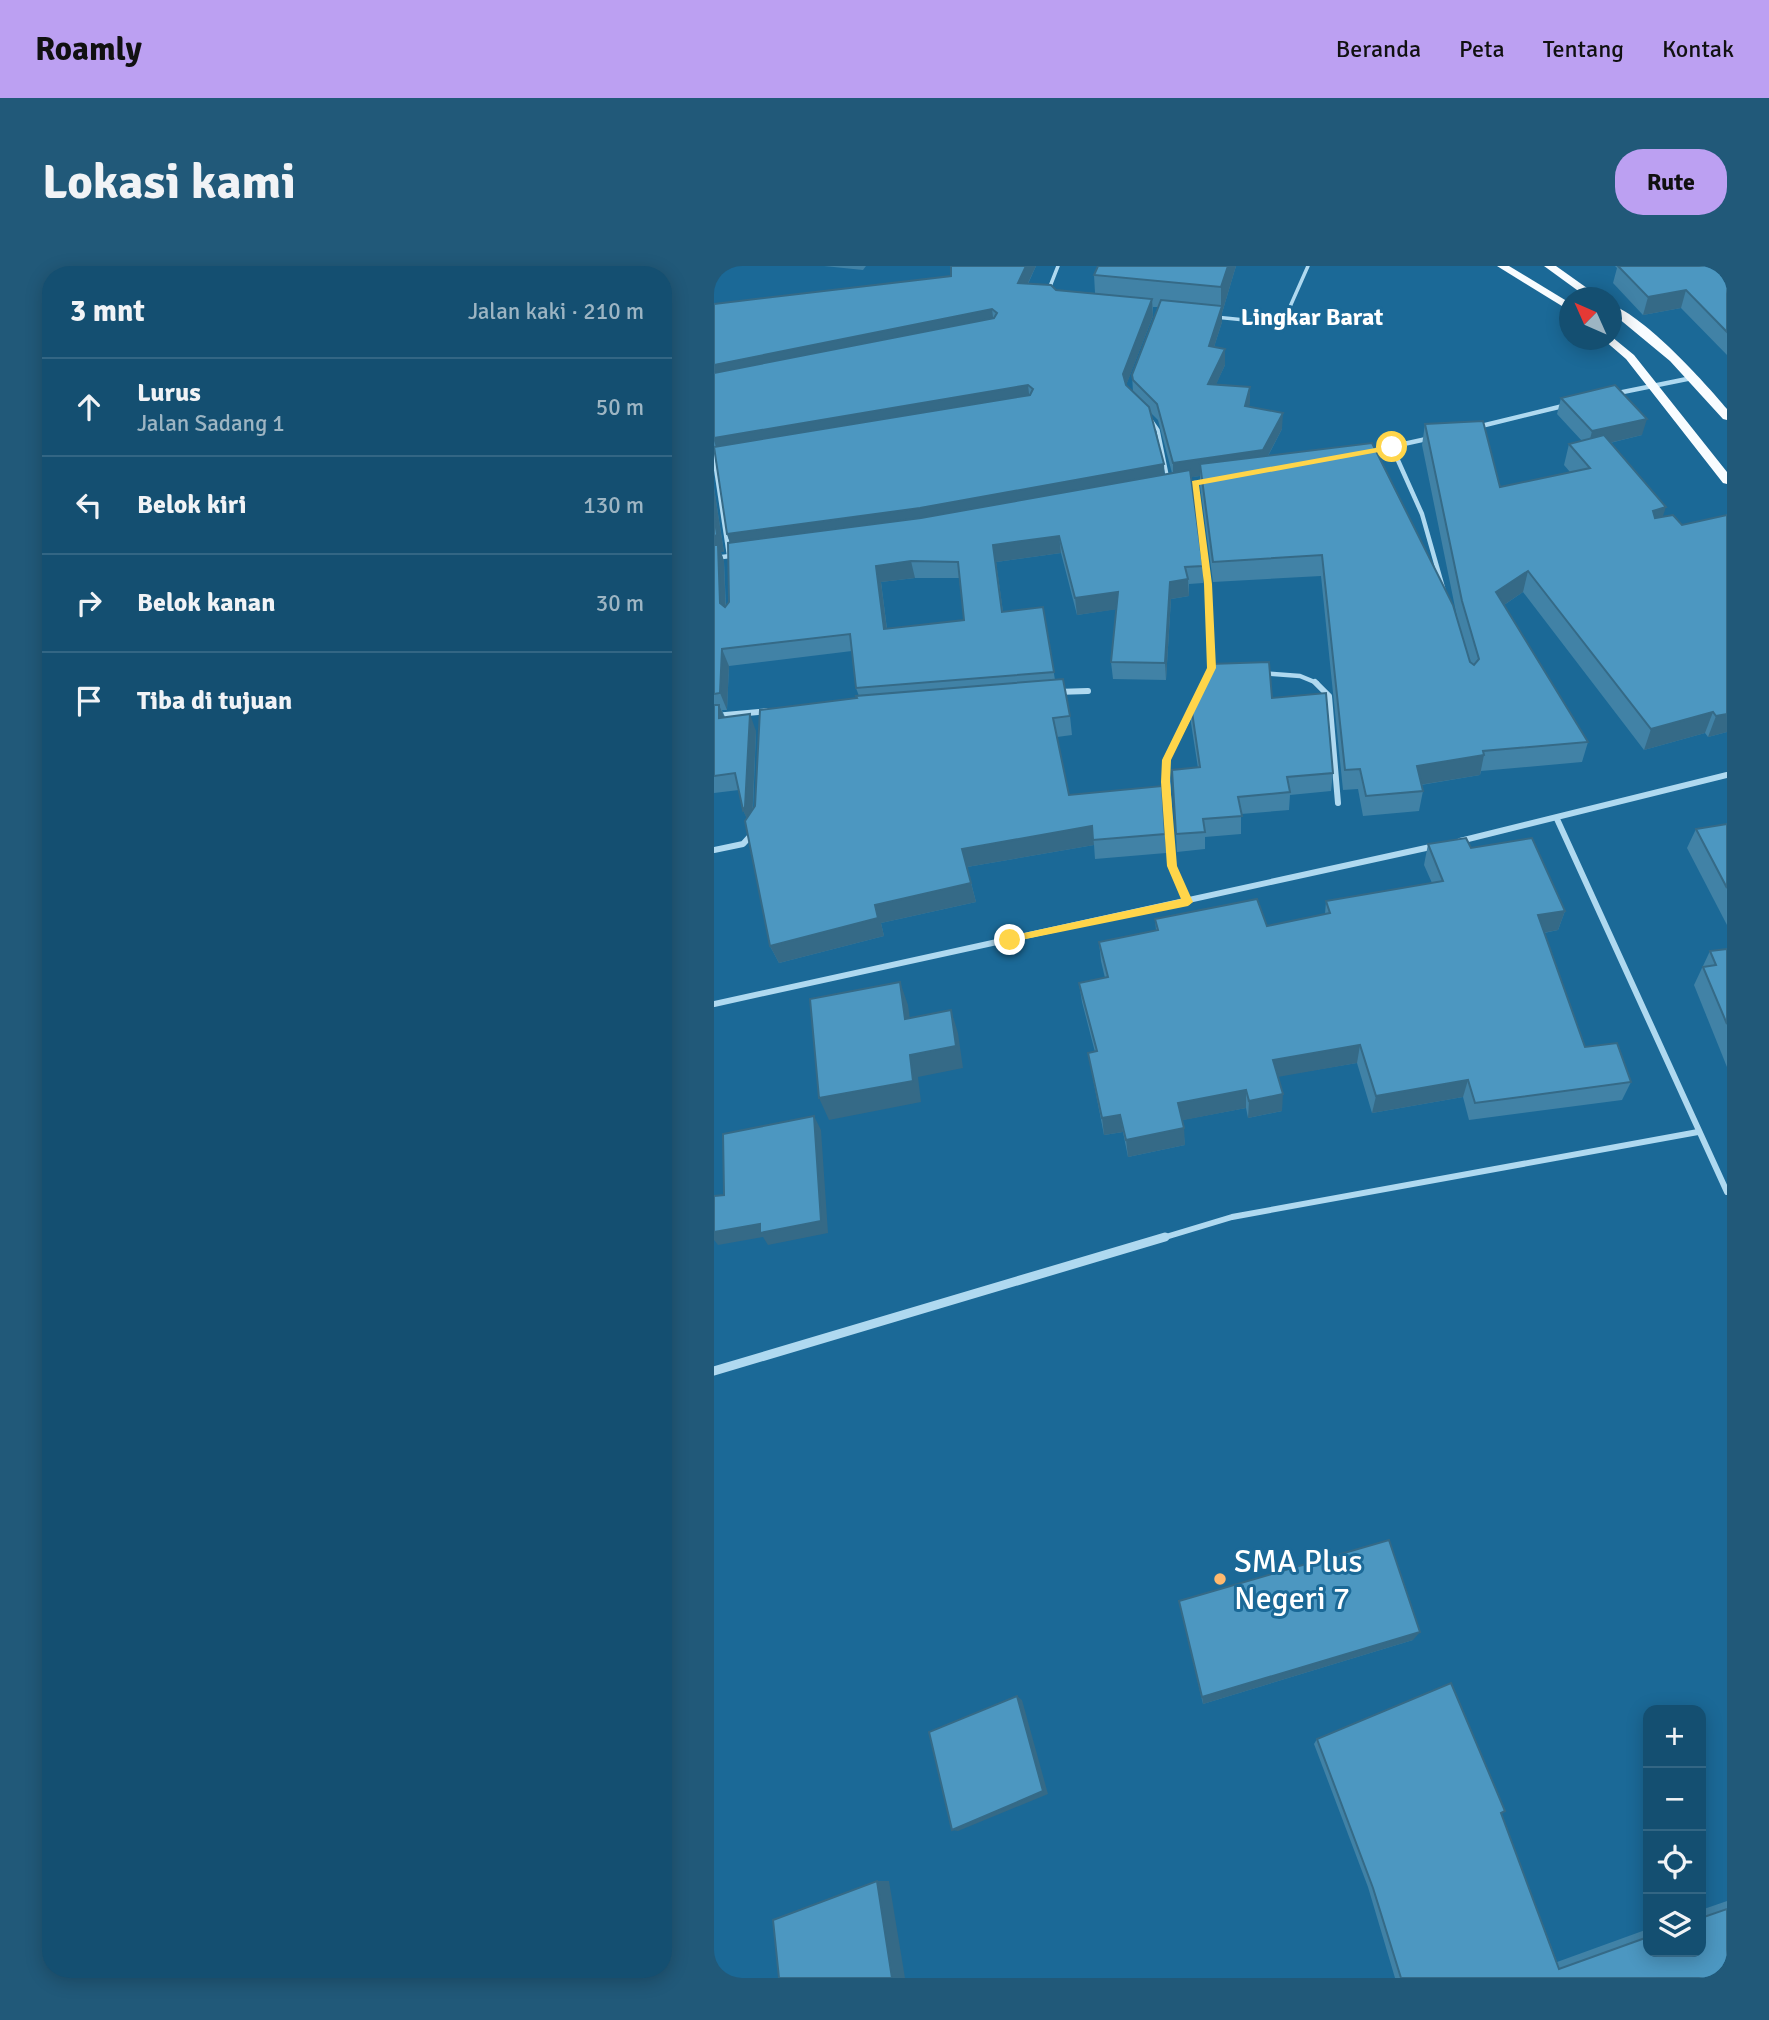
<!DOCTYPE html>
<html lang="id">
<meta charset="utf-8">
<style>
:root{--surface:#144f71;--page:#215979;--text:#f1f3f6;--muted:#9db5c3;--line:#336684;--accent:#bca0f2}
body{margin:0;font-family:Signika,sans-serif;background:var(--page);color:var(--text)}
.controls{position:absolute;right:21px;bottom:21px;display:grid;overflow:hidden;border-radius:14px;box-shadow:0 4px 18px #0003}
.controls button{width:63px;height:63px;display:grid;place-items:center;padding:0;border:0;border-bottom:2px solid var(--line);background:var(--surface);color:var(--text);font:35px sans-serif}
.compass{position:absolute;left:845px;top:21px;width:63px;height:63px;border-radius:50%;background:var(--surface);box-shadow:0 4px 18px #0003;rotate:315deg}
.stop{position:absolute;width:21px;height:21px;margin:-16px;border:5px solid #ffd54a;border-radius:50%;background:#fff}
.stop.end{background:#ffd54a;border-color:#fff;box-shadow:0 2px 7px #0008}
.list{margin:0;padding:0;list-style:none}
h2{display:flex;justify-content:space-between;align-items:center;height:91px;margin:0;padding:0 28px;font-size:30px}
h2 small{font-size:23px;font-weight:400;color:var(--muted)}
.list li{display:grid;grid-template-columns:46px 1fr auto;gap:21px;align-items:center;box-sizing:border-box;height:98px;padding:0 28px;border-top:2px solid var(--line)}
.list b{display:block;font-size:26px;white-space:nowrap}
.list p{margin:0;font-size:23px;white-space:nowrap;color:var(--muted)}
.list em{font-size:23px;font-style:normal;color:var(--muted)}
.icon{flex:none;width:38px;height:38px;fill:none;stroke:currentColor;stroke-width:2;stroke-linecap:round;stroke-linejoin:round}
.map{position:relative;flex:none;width:1013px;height:1712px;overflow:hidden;border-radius:28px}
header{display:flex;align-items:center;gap:42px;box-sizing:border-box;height:98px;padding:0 35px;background:var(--accent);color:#111}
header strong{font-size:33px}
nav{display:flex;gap:38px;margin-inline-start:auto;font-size:24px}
.intro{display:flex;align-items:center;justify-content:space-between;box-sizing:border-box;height:168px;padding:0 42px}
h1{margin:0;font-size:49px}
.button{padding:18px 32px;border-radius:28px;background:var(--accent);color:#111;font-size:24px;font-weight:700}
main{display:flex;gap:42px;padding:0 42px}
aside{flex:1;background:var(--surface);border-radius:28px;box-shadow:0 4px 18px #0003}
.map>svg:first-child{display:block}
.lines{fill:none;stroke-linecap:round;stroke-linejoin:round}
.lane{stroke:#afd9f0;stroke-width:3.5}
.street-far2{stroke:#afd9f0;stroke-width:4.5}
.street-far1{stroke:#afd9f0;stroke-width:6}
.street{stroke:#afd9f0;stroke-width:9}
.primary{fill:#f8fcff;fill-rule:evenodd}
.wall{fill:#4182a6;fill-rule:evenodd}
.shaded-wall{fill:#356a87}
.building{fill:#4c97c1;stroke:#356a87;stroke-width:2;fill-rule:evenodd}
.route{fill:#ffd54a}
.poi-dot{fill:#ffb96e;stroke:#1b6997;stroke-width:2.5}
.labels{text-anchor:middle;stroke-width:6;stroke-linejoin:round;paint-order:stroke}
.far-quarter-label{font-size:24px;font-weight:bold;fill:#fff;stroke:#1b6997}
.near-poi-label{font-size:32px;fill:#fff;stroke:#1b6997;text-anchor:start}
</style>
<header>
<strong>Roamly</strong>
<nav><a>Beranda</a><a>Peta</a><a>Tentang</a><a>Kontak</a></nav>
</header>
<div class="intro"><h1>Lokasi kami</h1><a class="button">Rute</a></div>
<main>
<aside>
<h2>3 mnt<small>Jalan kaki · 210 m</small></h2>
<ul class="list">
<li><svg class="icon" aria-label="ahead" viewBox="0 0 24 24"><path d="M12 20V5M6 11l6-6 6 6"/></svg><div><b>Lurus</b><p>Jalan Sadang 1</p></div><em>50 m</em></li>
<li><svg class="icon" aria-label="left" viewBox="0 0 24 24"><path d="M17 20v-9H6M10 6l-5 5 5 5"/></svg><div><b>Belok kiri</b></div><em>130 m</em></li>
<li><svg class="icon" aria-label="right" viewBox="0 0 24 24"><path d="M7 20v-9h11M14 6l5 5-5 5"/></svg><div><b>Belok kanan</b></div><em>30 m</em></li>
<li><svg class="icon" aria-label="arrive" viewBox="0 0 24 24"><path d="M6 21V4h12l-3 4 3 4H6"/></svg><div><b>Tiba di tujuan</b></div></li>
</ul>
</aside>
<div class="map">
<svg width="1013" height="1712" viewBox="0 0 1013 1712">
<rect width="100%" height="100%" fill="#1b6997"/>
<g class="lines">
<g class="lane">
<polyline points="335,23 344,0"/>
<polyline points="501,51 551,56 571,52 594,0"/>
<polyline points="435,151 444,164 454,214"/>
</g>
<g class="street-far2">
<polyline points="899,128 978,112"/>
<polyline points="763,161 853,139"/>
<polyline points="678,181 708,248 729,322"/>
<polyline points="653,186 717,172"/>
<polyline points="0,189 15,289"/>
<polyline points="481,217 494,318 498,402 495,407"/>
<polyline points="0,292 24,289"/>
<polyline points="547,407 586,410 603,417"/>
</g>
<g class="street-far1">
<polyline points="601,416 615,430 624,537"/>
<polyline points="342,426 374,425"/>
<polyline points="0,450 55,445"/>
<polyline points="843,553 1013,926"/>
<polyline points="746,575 1013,509"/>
<polyline points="0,584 29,578 39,567"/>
<polyline points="474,636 458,600 452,494 480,440"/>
<polyline points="0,738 721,580"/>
<polyline points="445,973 518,951 984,866"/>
</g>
<polyline class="street" points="0,1105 451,971"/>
<g class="primary">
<polygon points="783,0 795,0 856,37 856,45"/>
<polygon points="830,0 842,0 887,32 874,32"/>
<path d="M898,39c33,12 92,76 115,104v11l-4,-1 -53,-58 -58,-48z"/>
<polygon points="898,71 920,89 1013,206 1013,218 1009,217 912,93 890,74 898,74"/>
</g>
</g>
<g class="wall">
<polygon points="110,0 152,0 149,4"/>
<path d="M237,0h85l-8,18 28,6 39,3 -1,-18 142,-9 -14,47v9l-8,25 11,18 -9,19 34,3 -1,20 33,22 -14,27 190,166 -36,-177 3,-21 75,63 70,-15 -6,-7 5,-21 13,-3 -25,-27 4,-16 81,37 -32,8 53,74 64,215 -19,5 -3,-4 -61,17 -121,-158 -19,13 84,137 -6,20 -101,9 -1,4 -59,10 2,6 -4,20 -56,5 -5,-27 -15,1 -22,-214 -108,6 -13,-96v-10l-9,1 12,89v17l-14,1v12l-18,3 -5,81 -53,-1 -2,-17 5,-53 -39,6 -16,-62 -65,9 7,50 40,-5 12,73 15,36 2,19 -15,2 12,58 93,-9 4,67 -71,6 -1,-14 -127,22 9,35 -95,21 3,13 -105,27 -9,-17 -23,-128 -4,-8 -4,-20 -25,3v-305l10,64h-3l3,9 2,46 3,-5 1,-59 -3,-9 -13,-83v-147l237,-28zM439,41h5l-26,68 1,17 -7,-7 27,-69zM437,147l7,7 14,53 -8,2zM201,312h44l5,42 -77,9 -6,-47zM138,385l4,37 3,8 -106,114 3,-79 -31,-14 -3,-7h5l2,-44z"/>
<polygon points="901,0 1013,0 1013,89 967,42 929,49 899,17 903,2"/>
<polygon points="558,432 619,507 617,525 576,529 575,544 527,548 527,568 491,571 491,583 463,586 458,504 484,502 477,457 477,439"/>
<polygon points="1013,558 1013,659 973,582 982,563"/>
<polygon points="714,578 757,582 851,645 844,664 830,667 871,781 917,816 908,834 755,854 749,831 658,847 643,797 564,810 568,845 534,852 532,842 468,854 471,879 414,891 409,866 390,869 374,787 381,786 368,736 365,717 391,712 387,695 385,676 442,664 441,653 553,660 611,648 612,635 718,617 710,599"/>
<polygon points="1013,683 1013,801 980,719 996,685"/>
<polygon points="465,1335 699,1374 489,1438"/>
<polygon points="603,1473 787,1547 843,1696 934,1663 934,1686 987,1686 987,1644 1013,1635 1013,1712 681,1712 654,1621 600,1478"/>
</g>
<g class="shaded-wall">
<polygon points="312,0 322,0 306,34 304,17"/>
<polygon points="514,0 522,0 508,47 508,56 495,97 495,80 507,40 507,21"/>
<polygon points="972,24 967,42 929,49 934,31"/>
<polygon points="438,33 439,50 410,125 409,108"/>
<polygon points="278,43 280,59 0,117 0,99"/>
<polygon points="511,83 511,99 495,134 494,118"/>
<polygon points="314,119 316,136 5,189 0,175 0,172"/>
<polygon points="536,121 536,137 531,156 531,140"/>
<polygon points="569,147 568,163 548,201 486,198 486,210 459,214 459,197"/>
<polygon points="933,153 928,169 874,182 878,165"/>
<polygon points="450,198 451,215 19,285 13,268"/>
<polygon points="0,222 10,286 7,286 10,295 12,353 6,337 0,287"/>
<polygon points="952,241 945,262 932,266 939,245"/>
<polygon points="345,270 347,287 282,296 291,363 279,279"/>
<polygon points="197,295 201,312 167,316 175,380 170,363 162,300"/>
<polygon points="814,305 809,326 778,347 782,326"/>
<polygon points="474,313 475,330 457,333 452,414 451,397 456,316"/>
<polygon points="404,326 405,343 363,349 361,332"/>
<polygon points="8,383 15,400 13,444 6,427"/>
<polygon points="5,439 12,455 5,452"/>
<polygon points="999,446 991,467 930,484 937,463"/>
<polygon points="36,448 42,465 38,557 36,560 29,544"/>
<polygon points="1013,448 1013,466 994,471 1002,450"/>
<polygon points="770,489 766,509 699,520 703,500"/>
<polygon points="378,560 380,579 253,601 248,583"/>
<polygon points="257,617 262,636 167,657 170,670 65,697 56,680 161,639"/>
<polygon points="851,645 844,664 817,669 824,649"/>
<polygon points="186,716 194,739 199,775 191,753"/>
<polygon points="237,744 244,767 249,802 204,811 207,836 115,854 105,832"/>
<polygon points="646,779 643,797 558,812 559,794"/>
<polygon points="754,814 749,831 658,847 662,830"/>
<polygon points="532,824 532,842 465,855 464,837"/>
<polygon points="569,828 568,845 534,852 535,835"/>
<polygon points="406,849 409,866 390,869 388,852"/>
<polygon points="100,850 107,864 114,967 54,979 49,971 4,979 0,974 0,966 46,958"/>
<polygon points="470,862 471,879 414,891 412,874"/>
<polygon points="706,1366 699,1374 489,1438 488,1431"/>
<polygon points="303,1430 308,1434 334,1528 244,1565 238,1564"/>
<polygon points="163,1615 175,1615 191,1712 178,1712"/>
</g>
<g class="building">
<polygon points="237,0 312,0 304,17 337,19 342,24 438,33 409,108 412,119 435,141 450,198 206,242 13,268 0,181 316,129 319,123 314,119 0,172 0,107 280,52 283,47 278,43 0,99 0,38 237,10"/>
<polygon points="384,0 514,0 507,21 380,9"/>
<polygon points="904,0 1013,0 1013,66 972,24 934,31"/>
<polygon points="447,34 508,40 495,80 511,83 494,118 536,121 531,140 569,147 549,184 459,197 443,138 419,114 418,109"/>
<polygon points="901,119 933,153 878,165 847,132"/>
<polygon points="769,155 786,221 876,202 855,178 890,169 952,241 939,245 941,252 959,249 968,259 1013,249 1013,448 1002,450 999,446 937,463 814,305 782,326 874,476 769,485 770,489 703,500 709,525 652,530 646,503 631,504 608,289 499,296 486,198 658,177 739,339 756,396 760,399 765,393 748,335 711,158"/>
<path d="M476,204l13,96 -18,1 3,12 -18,3 -5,81 -54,-1 7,-70 -43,6 -16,-62 -66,9 9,67 41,-5 11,65 -198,16 -6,-54 -128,15 -2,44 -6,1v-149h4l2,58 5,4 4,-5 -1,-59 193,-25zM197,295l47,1 6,58 -80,9 -8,-63z"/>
<polygon points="0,247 3,269 0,270"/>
<polygon points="555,396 558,432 612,427 619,507 573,511 576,526 524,531 528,550 489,553 491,566 462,568 458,504 486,501 477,439 496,398"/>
<polygon points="349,413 356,450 339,452 355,529 448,520 451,568 379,574 378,560 248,583 257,617 161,639 164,652 56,680 31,555 41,540 46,444 143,432 142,430"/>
<polygon points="0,439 5,439 5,452 36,448 31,541 29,544 21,507 0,510"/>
<polygon points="1013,558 1013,622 982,563"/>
<polygon points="752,572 757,582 818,572 851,645 824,649 871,781 903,777 917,816 761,837 754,814 662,830 646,779 559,794 569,828 535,835 532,824 464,837 470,862 412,874 406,849 388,852 374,787 383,785 365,717 394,711 385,676 444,664 441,653 543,633 553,660 616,647 612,635 729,615 714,578"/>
<polygon points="1013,683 1013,758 989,701 1002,699 996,685"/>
<polygon points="186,716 191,753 237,744 242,780 196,789 199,815 105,832 96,733"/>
<polygon points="100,850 107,955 46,967 46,958 0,966 0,930 10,929 9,868"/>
<polygon points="675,1274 706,1366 488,1431 465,1335"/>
<polygon points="737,1417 791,1545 787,1547 845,1703 934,1671 934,1686 987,1686 987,1652 1013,1643 1013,1712 687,1712 659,1622 603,1473"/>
<polygon points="303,1430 329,1525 238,1564 215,1466"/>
<polygon points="163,1615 178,1712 65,1712 59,1654"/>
</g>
<polygon class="route" points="678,179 681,183 485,219 498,318 502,402 457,494 456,516 463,600 479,636 474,640 292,677 292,671 296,670 467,633 453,600 447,516 448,494 493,402 490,318 478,215"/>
<circle class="poi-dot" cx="506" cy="1313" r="7"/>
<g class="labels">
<g class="far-quarter-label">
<text x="598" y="59">Lingkar Barat</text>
</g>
<g class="near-poi-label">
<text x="520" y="1306">SMA Plus<tspan x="520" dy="37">Negeri 7</tspan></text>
</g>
</g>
</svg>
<div class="controls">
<button>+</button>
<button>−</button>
<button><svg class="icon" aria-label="locate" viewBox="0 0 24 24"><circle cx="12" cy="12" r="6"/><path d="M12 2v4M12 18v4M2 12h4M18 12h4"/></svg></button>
<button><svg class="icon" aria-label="layers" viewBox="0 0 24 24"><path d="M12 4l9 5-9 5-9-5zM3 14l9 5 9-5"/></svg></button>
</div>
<svg class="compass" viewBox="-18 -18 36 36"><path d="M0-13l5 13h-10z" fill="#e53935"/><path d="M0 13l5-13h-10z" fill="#9db5c3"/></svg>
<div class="stop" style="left:678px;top:181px"></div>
<div class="stop end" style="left:296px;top:674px"></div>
</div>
</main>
